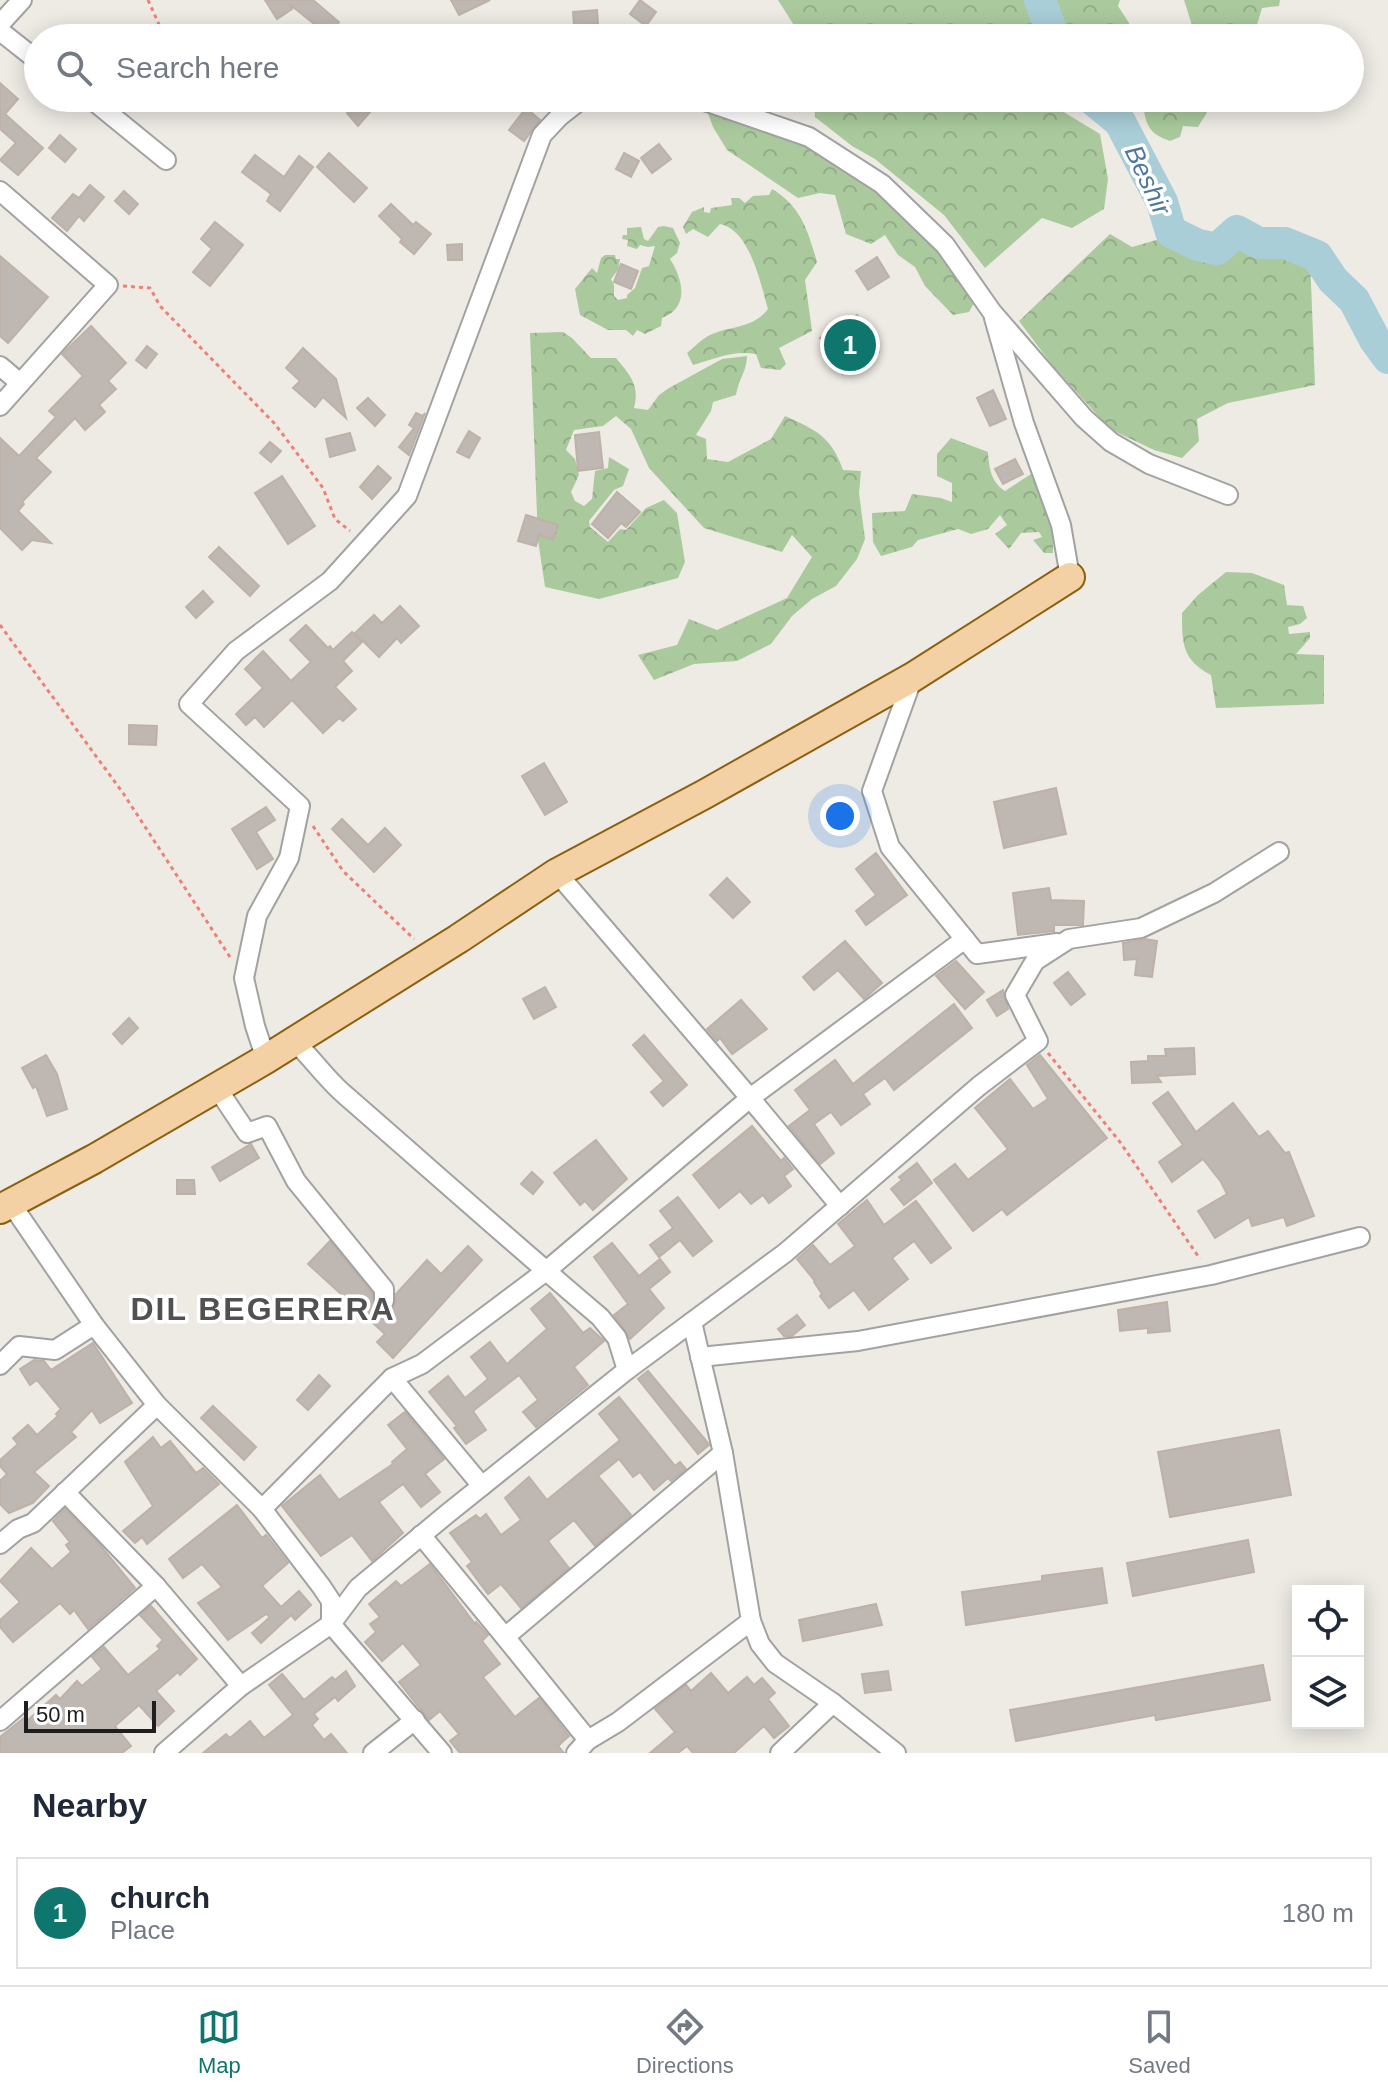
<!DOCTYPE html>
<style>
:root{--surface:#fff;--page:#f2f2f3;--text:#1f2937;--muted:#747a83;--line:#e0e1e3;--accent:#0f766e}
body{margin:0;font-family:Arial,sans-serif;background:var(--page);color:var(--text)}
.controls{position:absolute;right:24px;bottom:24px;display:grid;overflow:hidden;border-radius:0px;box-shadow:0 4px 20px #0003}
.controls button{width:72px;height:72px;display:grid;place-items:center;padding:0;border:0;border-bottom:2px solid var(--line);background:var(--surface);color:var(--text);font:40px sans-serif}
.scale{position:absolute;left:24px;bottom:20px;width:132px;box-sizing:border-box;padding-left:8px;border:4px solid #1e1e1e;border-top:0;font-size:22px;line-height:28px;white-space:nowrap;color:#1e1e1e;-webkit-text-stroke:6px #fff;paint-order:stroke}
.you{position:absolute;left:840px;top:816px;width:28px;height:28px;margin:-20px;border:6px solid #fff;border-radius:50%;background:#1a73e8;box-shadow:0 0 0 12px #1a73e833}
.badge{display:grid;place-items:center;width:52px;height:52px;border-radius:50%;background:var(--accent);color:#fff;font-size:26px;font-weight:700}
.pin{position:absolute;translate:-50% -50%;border:4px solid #fff;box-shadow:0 2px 8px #0006}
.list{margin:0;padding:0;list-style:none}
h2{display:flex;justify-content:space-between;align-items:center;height:104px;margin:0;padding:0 32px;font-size:34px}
h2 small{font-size:26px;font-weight:400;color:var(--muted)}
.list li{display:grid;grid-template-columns:52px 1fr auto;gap:24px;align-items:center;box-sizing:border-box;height:112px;margin:0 16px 16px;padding:0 16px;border:2px solid var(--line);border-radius:0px}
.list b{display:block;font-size:30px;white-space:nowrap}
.list p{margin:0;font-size:26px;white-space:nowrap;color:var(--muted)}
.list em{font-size:26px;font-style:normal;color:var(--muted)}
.icon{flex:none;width:44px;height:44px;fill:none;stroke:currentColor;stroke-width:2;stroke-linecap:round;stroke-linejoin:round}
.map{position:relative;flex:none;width:1388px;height:1753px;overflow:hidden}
.search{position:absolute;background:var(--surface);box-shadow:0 4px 20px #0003;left:24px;right:24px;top:24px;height:88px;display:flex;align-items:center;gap:20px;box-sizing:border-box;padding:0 28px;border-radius:44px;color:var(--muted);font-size:30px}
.sheet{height:232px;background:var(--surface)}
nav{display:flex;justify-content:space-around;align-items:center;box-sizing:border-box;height:112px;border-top:2px solid var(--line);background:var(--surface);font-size:22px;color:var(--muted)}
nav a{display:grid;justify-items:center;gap:4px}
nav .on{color:var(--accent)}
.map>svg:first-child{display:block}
.forest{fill:url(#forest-crowns)}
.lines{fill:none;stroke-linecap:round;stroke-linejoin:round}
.river{stroke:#a9ced8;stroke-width:32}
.building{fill:#beb7b2;stroke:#beb2a8;stroke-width:2}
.minor-casing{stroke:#a2a2a2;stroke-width:22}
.primary-casing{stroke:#8c600c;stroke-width:32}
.path{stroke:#ee8175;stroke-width:3;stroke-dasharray:4 4;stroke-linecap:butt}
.minor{stroke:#fff;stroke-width:18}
.primary{stroke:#f4d1a4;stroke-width:28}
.labels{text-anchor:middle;stroke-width:7;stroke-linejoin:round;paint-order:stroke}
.water-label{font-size:26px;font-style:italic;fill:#4f789f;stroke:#fff}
.district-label{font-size:32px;font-weight:bold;letter-spacing:2px;fill:#515151;stroke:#fff}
</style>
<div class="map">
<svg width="1388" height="1753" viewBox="0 0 1388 1753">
<defs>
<pattern id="forest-crowns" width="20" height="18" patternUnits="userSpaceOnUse" patternTransform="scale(2)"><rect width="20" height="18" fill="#aaca9d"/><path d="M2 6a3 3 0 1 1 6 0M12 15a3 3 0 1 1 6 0" fill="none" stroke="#92ad87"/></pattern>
</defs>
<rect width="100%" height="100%" fill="#eeebe5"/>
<g class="forest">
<polygon points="778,0 1034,0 1049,38 802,38"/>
<polygon points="1043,0 1120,0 1118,6 1129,23 1130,38 1057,38"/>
<polygon points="1184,0 1280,0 1279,6 1262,8 1257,25 1196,38"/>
<polygon points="814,98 1076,98 1062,111 1100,134 1108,179 1104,209 1072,228 1042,218 985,268 944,215 875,159 852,146 815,117"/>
<path d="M1127,98h79l3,11 -11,18 -15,-1 -3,11 -10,4c-17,-6 -23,-12 -26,-30l-15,-7z"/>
<polygon points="706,108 780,130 887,191 979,294 969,312 953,315 925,286 915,267 898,255 885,235 871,244 846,234 835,195 820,193 798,198 727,150 713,127"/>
<path d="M772,189c29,17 36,42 45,73l-12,18 7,51 -33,17 7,16 -6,6 -19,-2 -5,-14c-24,-4 -41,5 -63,11l-6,-12c7,-6 14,-13 21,-17 22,-11 44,-6 60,-27 -8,-27 -18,-79 -48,-85l-12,13 -15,-8 -7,5 -3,-7 9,-15 12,-5v5l6,1 1,-5 21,-3 -1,-7h8l6,5 8,-7 16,-1z"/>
<path d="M664,226l9,2 7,15 -3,10 -7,6c13,20 20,49 -8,59l-1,8 -16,8 -8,-4 -4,6 -7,-6h-18l-28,-15 -5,-26 17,-21 5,5 4,-15 4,-3h10l1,4h4l-2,11 -7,9 3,6v11l4,4 9,-2v-3l8,-7 7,-20 7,-2 6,-20 -7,1 -8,-2 -3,4 -10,-3 1,-6 -6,-1 1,-4h4v-7l14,-1 3,12 4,2 10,-14z"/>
<polygon points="1110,234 1132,247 1170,236 1218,253 1238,235 1256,246 1290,248 1310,257 1315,385 1228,403 1197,419 1199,441 1182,458 1154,450 1110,429 1052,365 1019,321"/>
<path d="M563,332l9,6 19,20h25c14,17 24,27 18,50l14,2 11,-15 10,-7 53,-29 25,-3c0,15 -9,24 -11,39l-23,7 -2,9 -15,24 10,4 1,20 21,3 43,-23 14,-23c31,14 46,20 58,54l18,1 -2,22 6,46 -8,20 -21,27 -24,13 -20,17 -21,28 -34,17 -43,3 -40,16 -16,-25 39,-10 12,-26 28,11 70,-32 25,-41 -20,-22 -10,17 -78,-24 -55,-60 -18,-39 -15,-13 -13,10 -29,4 -8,20 9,9 4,16 -8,17 4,9 9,5 8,-7 3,-28 13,-3 1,-11 20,12 -6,17 -9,4 -25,31 1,6 18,15 12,-13 6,1 20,-22 18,-8 13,13 8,49 -7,16 -79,21 -54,-12 -7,-47 -8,-207z"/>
<path d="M951,438l37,14c1,16 3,30 17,39l26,-17 8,5 14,53v21h-9l-11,-13 9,-3 -3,-5 -18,1 -12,16 -14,-15 12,-9 -7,-10 -12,14 -17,5 -13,-5 -40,11 -6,7 -31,9 -8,-14 -1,-29 33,-2 7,-17 29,4 11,4v-19l-15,-7v-22z"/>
<path d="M1226,572l26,1 32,12 3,20 16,1 4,12 -7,6 -12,3 1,7 21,-2v6l-14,16 28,1v49l-108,4 -5,-33c-29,-15 -29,-32 -29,-62l16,-18z"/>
</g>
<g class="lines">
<g class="river">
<polyline points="1040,0 1054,38"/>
<polyline points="1091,98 1120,122 1162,202 1171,232 1198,245 1217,249 1237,231 1259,243 1285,243 1317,256 1333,280 1354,300 1375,340 1388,358"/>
</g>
</g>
<g class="building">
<polygon points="265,0 313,0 339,22 328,35 288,3 292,9 277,19"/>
<polygon points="451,0 490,0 459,15"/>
<polygon points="640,0 656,12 646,26 630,14"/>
<polygon points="597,10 598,24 574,26 573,12"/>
<polygon points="0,83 18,99 5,114 43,148 18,175 0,160 16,143 0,129"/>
<polygon points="364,98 382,98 358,126 347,113"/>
<polygon points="526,108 540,120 524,141 509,130"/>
<polygon points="60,135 76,149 65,162 49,148"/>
<polygon points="659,144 671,159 652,173 641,158"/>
<polygon points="329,153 367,188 354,202 317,167"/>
<polygon points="624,153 639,161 631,177 616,169"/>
<polygon points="255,155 284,177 299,156 313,167 280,211 267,201 271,194 242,172"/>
<polygon points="90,185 104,197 84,221 79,216 67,231 52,218 73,194 79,198"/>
<polygon points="124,191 138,204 129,214 115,201"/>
<polygon points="391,204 413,225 416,222 431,234 414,254 400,242 402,239 379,216"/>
<polygon points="215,222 243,245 210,286 193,272 212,249 201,239"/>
<polygon points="462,244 462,260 448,260 447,245"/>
<polygon points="0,256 48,297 8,343 0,336"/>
<polygon points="877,257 889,277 868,290 856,271"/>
<polygon points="621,264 638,271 631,289 614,282"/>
<polygon points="857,315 879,352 843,374 820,338"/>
<polygon points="91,326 126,363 108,381 116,389 99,405 105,412 85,430 75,418 36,458 51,472 22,502 24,504 18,511 51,543 32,540 22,550 0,528 0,438 19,456 56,417 49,411 83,376 62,354"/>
<polygon points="147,346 157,354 146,368 136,360"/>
<polygon points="303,348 336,379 346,418 323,397 315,407 293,388 300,381 286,368"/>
<polygon points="993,390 1006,419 990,426 977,398"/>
<polygon points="368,398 385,415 375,426 357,408"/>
<polygon points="416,413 423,416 425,413 409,455 399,447 414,428 409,425"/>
<polygon points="469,431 480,438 469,458 457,452"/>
<polygon points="599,432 603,468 578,471 575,435"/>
<polygon points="350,433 355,450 330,457 326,439"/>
<polygon points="270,442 281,451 271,462 260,453"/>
<polygon points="1015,459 1023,474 1003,484 995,469"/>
<polygon points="378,466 391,478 372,499 360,487"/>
<polygon points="282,476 315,526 288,544 255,493"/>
<polygon points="617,492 640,512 626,527 621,523 608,538 592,524"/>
<polygon points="526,515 558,525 553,540 539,534 536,546 518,541"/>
<polygon points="219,547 259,586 250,596 209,557"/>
<polygon points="203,591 213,602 196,618 186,607"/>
<polygon points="400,606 419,626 401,643 397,638 379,657 355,633 374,615 382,623"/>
<polygon points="306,625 328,648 330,646 333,650 352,632 362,642 343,661 352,671 335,687 356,709 343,721 339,718 323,733 292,700 264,727 255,717 246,725 236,714 263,688 245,669 263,651 291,681 311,662 290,640"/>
<polygon points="129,725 157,726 156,745 129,744"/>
<polygon points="544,763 567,802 545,815 522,776"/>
<polygon points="1056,788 1066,834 1004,848 994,802"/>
<polygon points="266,807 275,820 256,832 273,859 257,869 232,829"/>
<polygon points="342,819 368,845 385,828 401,845 374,872 332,829"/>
<polygon points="876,853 907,895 866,925 856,911 876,895 856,869"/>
<polygon points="727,878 750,902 733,918 710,895"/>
<polygon points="1049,888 1051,900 1084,901 1083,925 1054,925 1054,931 1018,935 1013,893"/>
<polygon points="1145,939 1157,941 1152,977 1135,975 1137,959 1124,960 1123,943"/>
<polygon points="845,941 882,983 864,999 838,970 814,990 803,977"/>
<polygon points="956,961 984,992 965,1009 936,976"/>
<polygon points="1068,972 1085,994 1071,1005 1054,983"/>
<polygon points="545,987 556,1007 534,1019 523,999"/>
<polygon points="1003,990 1008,1009 997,1016 987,1000"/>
<polygon points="741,1000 767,1029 732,1054 720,1038 717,1041 707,1029"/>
<polygon points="954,1004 972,1028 894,1090 885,1078 863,1094 870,1104 841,1125 831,1112 814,1124 834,1153 820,1164 789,1126 810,1110 795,1090 835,1060 853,1084"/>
<polygon points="129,1018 138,1028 122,1044 113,1034"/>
<polygon points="644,1035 687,1085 663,1106 651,1092 664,1081 633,1045"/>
<polygon points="1194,1048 1195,1074 1157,1076 1161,1082 1132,1083 1131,1062 1148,1061 1148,1056 1166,1056 1165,1049"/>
<polygon points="46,1055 57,1074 67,1109 47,1116 36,1086 33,1088 22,1068"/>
<polygon points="1040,1055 1107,1138 1007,1215 1002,1209 973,1231 934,1180 955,1164 968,1180 1008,1149 975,1108 1010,1079 1033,1109 1048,1099 1027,1065"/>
<polygon points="1168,1092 1196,1132 1233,1103 1259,1137 1268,1131 1285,1153 1289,1152 1314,1216 1287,1226 1284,1217 1252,1226 1249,1217 1215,1238 1198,1211 1227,1194 1221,1182 1203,1159 1172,1182 1159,1162 1183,1145 1153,1103"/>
<polygon points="752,1126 781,1161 784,1158 793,1169 784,1176 791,1186 769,1203 763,1195 751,1204 740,1191 719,1208 693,1175"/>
<polygon points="596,1140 627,1179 593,1210 585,1201 580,1205 554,1173"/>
<polygon points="251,1144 259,1158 220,1181 212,1167"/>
<polygon points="917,1163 932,1183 904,1205 891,1189 902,1180 899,1177"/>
<polygon points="532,1172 543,1182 533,1194 521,1184"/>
<polygon points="177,1180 194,1180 195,1194 177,1194"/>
<polygon points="678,1197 712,1241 693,1256 680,1240 659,1257 650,1245 673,1228 660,1211"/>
<polygon points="867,1200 884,1225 916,1201 951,1248 931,1263 914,1241 892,1258 908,1279 869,1310 854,1290 829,1308 820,1296 822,1294 814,1282 815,1281 797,1259 813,1245 830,1265 855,1246 838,1224"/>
<polygon points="330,1241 372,1293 374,1308 383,1313 394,1308 396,1294 427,1260 441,1274 468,1246 482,1260 393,1358 377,1342 385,1334 308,1264"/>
<polygon points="612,1243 639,1276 660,1259 670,1272 649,1289 664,1308 630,1339 614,1315 628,1304 594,1257"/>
<polygon points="550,1293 583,1333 590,1328 604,1341 574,1367 588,1385 536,1427 523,1412 538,1400 519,1375 473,1411 486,1430 466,1444 454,1428 457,1426 429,1392 448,1376 465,1398 488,1379 471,1357 490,1342 507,1364 547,1329 531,1309"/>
<polygon points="1167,1302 1170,1331 1148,1333 1148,1328 1120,1331 1118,1310"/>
<polygon points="797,1315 805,1325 792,1336 784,1336 778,1329"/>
<polygon points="93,1343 132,1403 100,1423 92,1410 71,1432 76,1437 34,1472 49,1486 33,1503 9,1513 0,1504 0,1481 7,1474 0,1466 0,1460 18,1444 13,1438 28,1425 37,1435 58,1416 56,1414 61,1409 37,1380 30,1385 20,1369 34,1360 44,1361 51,1370"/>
<polygon points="648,1371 708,1443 709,1445 698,1454 638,1379"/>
<polygon points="319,1375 330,1386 308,1410 297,1400"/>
<polygon points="619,1397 675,1466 680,1462 686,1469 671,1481 668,1478 654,1490 640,1472 633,1477 619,1459 598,1476 631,1515 595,1546 574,1520 548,1541 569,1568 521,1608 501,1584 488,1594 467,1566 472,1562 450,1533 476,1515 480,1519 486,1514 501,1535 521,1520 505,1498 529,1477 547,1500 620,1440 599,1414"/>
<polygon points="213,1406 256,1447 244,1460 201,1418"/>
<polygon points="405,1412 444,1459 425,1474 440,1492 421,1507 403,1484 379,1502 403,1533 372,1561 352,1535 321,1556 282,1506 320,1475 339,1500 393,1464 392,1462 407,1449 388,1425"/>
<polygon points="1279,1430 1291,1495 1170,1517 1158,1452"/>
<polygon points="153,1437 161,1448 170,1441 196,1473 203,1468 219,1484 147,1544 142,1537 135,1543 123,1531 153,1506 125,1462"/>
<polygon points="237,1505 262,1538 266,1535 288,1563 262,1586 281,1607 299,1591 311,1605 295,1620 291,1615 261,1643 252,1633 270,1617 266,1614 228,1640 198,1603 222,1587 202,1564 183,1578 169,1559"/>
<polygon points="65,1509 100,1545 135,1588 88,1629 74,1610 70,1614 60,1603 13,1642 0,1627 0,1620 20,1602 0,1581 31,1548 52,1569 71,1552 66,1545 70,1542 53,1521"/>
<polygon points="1248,1540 1254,1572 1133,1596 1127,1563"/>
<polygon points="430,1564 475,1624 476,1622 488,1635 482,1641 500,1664 483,1677 515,1717 539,1698 569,1736 558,1746 564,1753 460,1753 450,1741 459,1734 440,1711 429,1720 399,1682 421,1665 403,1643 382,1661 365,1642 376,1632 370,1624 380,1617 369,1604 396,1581 401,1586"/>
<polygon points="1102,1568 1107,1603 966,1625 962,1592 1042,1581 1042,1576"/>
<polygon points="876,1604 882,1625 803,1641 799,1620"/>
<polygon points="151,1606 197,1659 180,1675 178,1672 156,1691 174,1711 158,1726 139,1705 115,1726 131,1746 122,1753 0,1753 0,1737 25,1717 28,1720 56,1695 60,1699 77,1681 82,1686 102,1669 92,1657 104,1647 128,1675 160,1649 157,1646 163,1640 140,1615"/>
<polygon points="1263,1665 1270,1700 1156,1720 1155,1715 1016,1741 1010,1710"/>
<polygon points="346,1671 355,1686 338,1701 335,1697 314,1714 318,1719 312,1725 324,1740 331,1734 347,1753 203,1753 226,1734 230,1738 250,1721 264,1738 293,1715 269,1685 282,1674 304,1700 332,1677 335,1680"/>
<polygon points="888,1671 891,1690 865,1693 862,1674"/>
<polygon points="711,1673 728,1693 747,1677 754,1685 762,1678 775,1693 768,1699 789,1726 774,1738 764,1726 734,1753 693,1753 687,1746 678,1753 650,1753 675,1732 655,1709 686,1685 691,1691"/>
</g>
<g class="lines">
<g class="minor-casing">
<g id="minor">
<polyline points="0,24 22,0"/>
<polyline points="0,31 38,61"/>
<polyline points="90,98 166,160"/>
<polyline points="696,98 809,137 882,184 945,245 992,312 1084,418 1111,442 1149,464 1228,495"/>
<polyline points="0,191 108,285 0,406"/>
<polyline points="994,318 1024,423 1061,525 1070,577"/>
<polyline points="0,366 20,383"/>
<polyline points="913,677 872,791 890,847 977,954 1057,943"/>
<polyline points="557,873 750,1098 965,939"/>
<path d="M295,1042c17,16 32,38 50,53 85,74 169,149 255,222l17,21 10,32"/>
<polyline points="266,1059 255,1026 244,978 257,916 289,858 300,806 189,704 236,651 330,581 407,496 542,135 559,117 583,98"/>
<polyline points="217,1088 247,1133 267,1126 296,1181 384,1289 384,1301"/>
<polyline points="10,1202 94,1325 157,1405 262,1509 321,1586 331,1601 331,1624 442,1753"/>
<polyline points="692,1322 723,1453 751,1621 760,1644 775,1663 833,1703 896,1753"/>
<polyline points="700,1357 858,1341 1211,1275 1360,1237"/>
<polyline points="0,1365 19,1346 55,1350 94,1325"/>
<polyline points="482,1486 392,1378 422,1364 546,1271 750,1098 840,1206"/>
<polyline points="65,1492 156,1586 241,1686"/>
<polyline points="262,1509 392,1378"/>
<polyline points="421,1535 505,1637 723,1453"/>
<polyline points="0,1544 18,1529 33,1523 157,1405"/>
<polyline points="505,1637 588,1740"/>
<polyline points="0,1721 156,1586"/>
<polyline points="164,1753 241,1686 331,1624 358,1588 447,1514 627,1370 785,1253 979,1086 1038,1041 1015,995 1035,961 1069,939 1141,928 1214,893 1279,852"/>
<polyline points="373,1753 415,1720"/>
<polyline points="576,1753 588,1740 618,1722 751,1621"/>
<polyline points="780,1753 833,1703"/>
</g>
</g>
<g class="primary-casing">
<polyline id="primary" points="0,1209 94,1159 266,1059 458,939 557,873 705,794 913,677 1070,577"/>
</g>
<g class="path">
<polyline points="148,0 161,29 155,38"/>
<polyline points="123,286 150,288 160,306 275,424 323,488 335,519 350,531"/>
<polyline points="0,625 123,793 230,957"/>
<polyline points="313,826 343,871 414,939"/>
<polyline points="1048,1053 1120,1142 1200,1259"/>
</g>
<use href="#minor" class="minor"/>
<use href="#primary" class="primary"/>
</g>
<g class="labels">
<g class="water-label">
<text transform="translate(1148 180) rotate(65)" y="9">Beshir</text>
</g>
<g class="district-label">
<text x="263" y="1320">DIL BEGERERA</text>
</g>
</g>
</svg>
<div class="controls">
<button><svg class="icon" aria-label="locate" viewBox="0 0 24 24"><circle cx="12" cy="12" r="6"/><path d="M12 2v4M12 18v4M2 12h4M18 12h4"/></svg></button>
<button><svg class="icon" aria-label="layers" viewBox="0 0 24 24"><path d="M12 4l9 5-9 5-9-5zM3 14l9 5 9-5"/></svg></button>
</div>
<div class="scale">50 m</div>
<div class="you"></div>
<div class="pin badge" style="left:850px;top:345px">1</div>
<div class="search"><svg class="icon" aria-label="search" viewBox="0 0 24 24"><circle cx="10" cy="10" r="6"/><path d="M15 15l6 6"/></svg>Search here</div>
</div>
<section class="sheet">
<h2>Nearby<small></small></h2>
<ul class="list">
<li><span class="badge">1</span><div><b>church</b><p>Place</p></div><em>180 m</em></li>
</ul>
</section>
<nav>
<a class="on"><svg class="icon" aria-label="map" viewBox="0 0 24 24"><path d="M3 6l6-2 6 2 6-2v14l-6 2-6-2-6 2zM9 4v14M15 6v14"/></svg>Map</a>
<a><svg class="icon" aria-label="directions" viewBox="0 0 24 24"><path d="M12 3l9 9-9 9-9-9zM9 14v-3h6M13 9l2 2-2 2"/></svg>Directions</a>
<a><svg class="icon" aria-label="saved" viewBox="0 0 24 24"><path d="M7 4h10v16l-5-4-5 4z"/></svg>Saved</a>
</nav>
